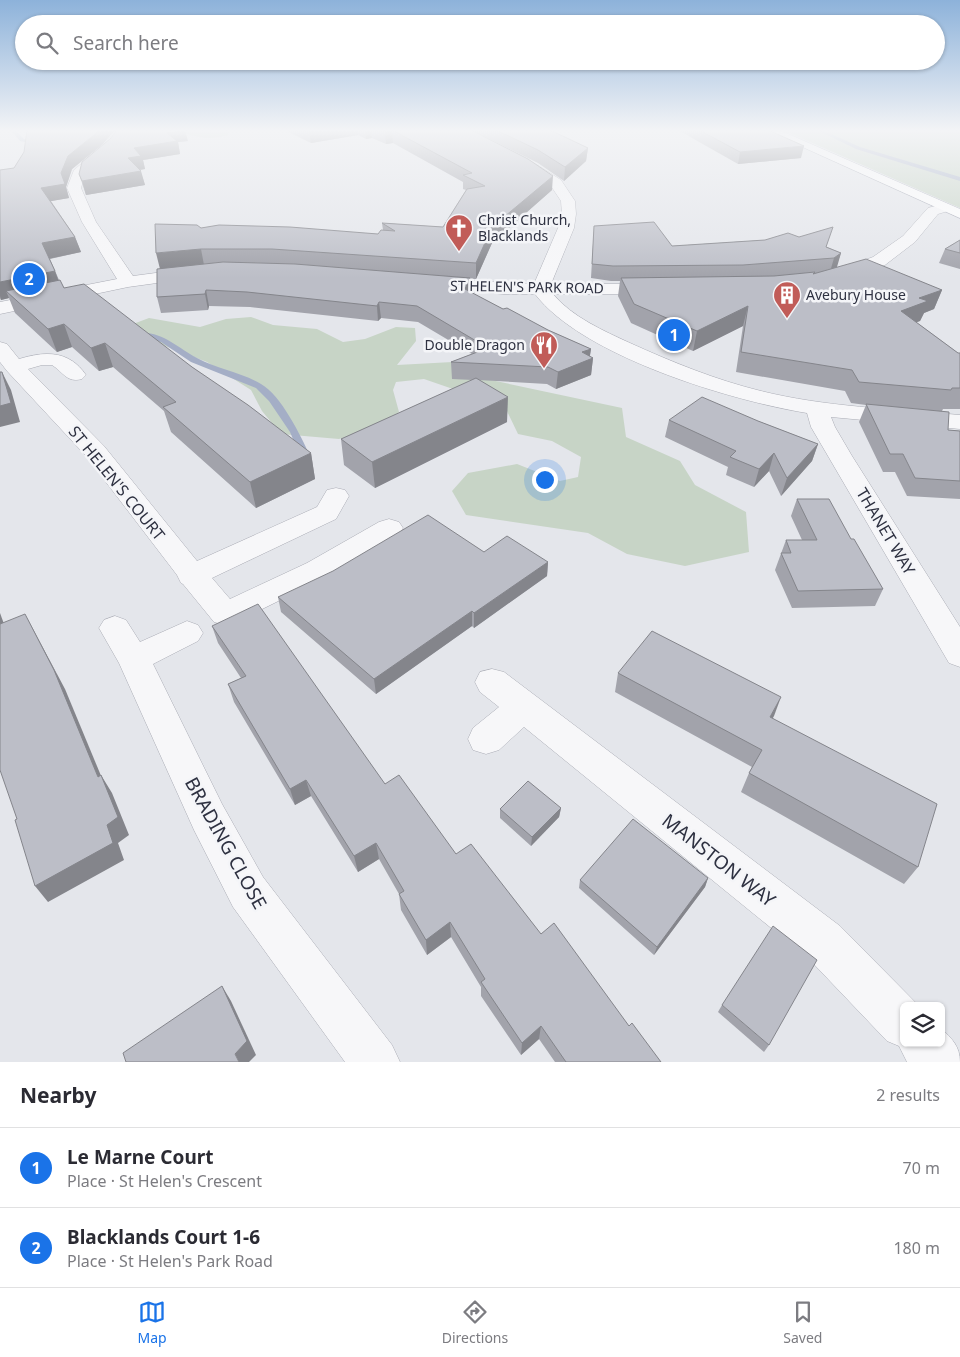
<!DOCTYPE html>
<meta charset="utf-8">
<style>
:root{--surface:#fff;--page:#f2f2f3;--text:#2b2b33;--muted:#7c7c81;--line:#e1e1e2;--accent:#1a73e8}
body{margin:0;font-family:"Noto Sans",sans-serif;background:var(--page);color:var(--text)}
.controls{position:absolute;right:15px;bottom:15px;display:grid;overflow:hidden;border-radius:8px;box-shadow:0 1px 4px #0004}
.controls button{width:45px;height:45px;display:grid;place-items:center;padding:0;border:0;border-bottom:1px solid var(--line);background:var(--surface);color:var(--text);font:25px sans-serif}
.you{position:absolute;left:544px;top:479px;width:18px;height:18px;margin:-12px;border:4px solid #fff;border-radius:50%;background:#1a73e8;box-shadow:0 0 0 8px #1a73e833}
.badge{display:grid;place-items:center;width:32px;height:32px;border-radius:50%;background:var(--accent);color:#fff;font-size:16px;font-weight:700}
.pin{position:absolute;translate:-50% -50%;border:2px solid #fff;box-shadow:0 1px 5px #0006}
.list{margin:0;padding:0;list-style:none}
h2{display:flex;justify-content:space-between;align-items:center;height:65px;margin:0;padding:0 20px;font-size:21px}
h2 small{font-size:16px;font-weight:400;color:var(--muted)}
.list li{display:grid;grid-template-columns:32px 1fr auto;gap:15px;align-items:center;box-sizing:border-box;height:80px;padding:0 20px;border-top:1px solid var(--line)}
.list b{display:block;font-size:19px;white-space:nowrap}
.list p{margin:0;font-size:16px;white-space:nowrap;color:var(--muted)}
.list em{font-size:16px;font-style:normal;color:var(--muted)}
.icon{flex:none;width:28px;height:28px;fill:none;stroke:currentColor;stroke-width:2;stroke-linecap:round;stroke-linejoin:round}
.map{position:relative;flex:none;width:960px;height:1062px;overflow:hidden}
.search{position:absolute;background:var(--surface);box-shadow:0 1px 4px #0004;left:15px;right:15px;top:15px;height:55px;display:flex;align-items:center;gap:12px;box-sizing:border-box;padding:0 18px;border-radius:28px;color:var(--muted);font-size:19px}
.sheet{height:225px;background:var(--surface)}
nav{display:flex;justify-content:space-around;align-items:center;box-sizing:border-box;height:70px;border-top:1px solid var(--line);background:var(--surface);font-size:14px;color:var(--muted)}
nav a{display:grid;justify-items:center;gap:2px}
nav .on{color:var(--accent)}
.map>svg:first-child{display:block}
.green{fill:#c7d4c6}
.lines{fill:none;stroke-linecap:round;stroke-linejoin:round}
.stream{fill:#a4aec6;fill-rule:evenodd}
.minor-casing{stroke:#aaacb5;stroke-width:1}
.major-casing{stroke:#a5a8b5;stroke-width:1}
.minor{fill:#f7f7f9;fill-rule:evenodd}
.major{fill:#fff;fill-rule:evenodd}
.wall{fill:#a2a3ab}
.shaded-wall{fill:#84858b}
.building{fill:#bcbec7;stroke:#84858b}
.labels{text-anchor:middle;stroke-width:5;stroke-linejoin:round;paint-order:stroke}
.far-poi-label{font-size:14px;fill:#2e3141;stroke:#f4f5f8;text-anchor:start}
.far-street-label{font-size:14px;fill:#2e3141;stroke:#f4f5f8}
.street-label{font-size:16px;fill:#2e3141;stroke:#f4f5f8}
.near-street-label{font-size:19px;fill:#2e3141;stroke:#f4f5f8}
</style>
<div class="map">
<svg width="960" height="1062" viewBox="0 0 960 1062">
<rect width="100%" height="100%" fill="#e4e6eb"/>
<g class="green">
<path d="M186,130h47l-5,1v4c-16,5 -27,3 -42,-1z"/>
<polygon points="783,130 960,130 960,208"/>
<polygon points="251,317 273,325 317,329 343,342 365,339 396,327 415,328 416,341 397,365 471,361 491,380 622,408 626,437 680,461 695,485 746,512 749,552 685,566 627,554 588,533 466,515 452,491 468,473 517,464 560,481 578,477 581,457 552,441 518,434 505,407 424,379 396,382 393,390 399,412 375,429 339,439 281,434 262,411 251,390 207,362 152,341 133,324 149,318 200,327 226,319"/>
</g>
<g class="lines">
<g class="stream">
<polygon points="11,130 15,130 24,139 34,141 38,146 34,147 30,143 20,141"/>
<polygon points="817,130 822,130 860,147 960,177 960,181 856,149"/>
<path d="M138,333c23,-3 40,15 59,25 20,11 44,14 64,26 20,11 40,52 49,72l-1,2h-8l-11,-26 -21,-31 -13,-13 -65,-26 -30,-20 -23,-5z"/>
</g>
<g class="minor-casing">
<g id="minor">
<polygon points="116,130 128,130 112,151 85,174 81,188 96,222 133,276 193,268 199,269 202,273 199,277 193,278 128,287 0,314 0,302 117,279 82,222 67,188 74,170 104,145"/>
<path d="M455,130h13l69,35 24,15 14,21 1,13 -2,14 -23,56h106l6,1 3,4 -3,4 -6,1h-104c19,23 51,37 77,49 42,19 86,37 131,48 64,16 133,18 199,24v14l-129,-12 4,10 17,29 108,171v40l-11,-4 -121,-207 -17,-29 -4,-14c-75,-12 -225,-57 -272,-119h-31l-77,-6 -3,-4 3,-4 6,-1 101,5 24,-56 4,-14 -1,-13 -10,-15 -24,-15 -71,-39z"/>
<polygon points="943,204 948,205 950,208 948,211 938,214 915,242 885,265 839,281 833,280 830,276 833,272 873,257 903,236 928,208"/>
<path d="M0,342l7,2 12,15c26,-8 50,-9 67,16l-4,4c-15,4 -18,-6 -30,-14h-10l-14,4 76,77 93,115 120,-54 10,-17 9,-2 9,2 4,6 -13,23 -124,59 18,21 77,-36 72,-41 10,-3 10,3 4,6 -4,6 -72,43 -91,45 -11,3 -11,-3 -31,-38 -2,-1 -4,-8 -91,-119 -79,-85 -7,-9z"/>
<polygon points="115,616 126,620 140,642 187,621 198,625 203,633 198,641 153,664 222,804 263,877 392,1045 400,1062 345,1062 233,907 194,830 119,663 99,628 104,620"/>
<path d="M492,669l12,3 336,254 79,80h-15v37h37v-15c11,11 19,18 19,34h-53l-8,-16 -12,-5 -79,-83 -284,-231 -25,23 -13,4 -13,-4 -5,-11 5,-11 26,-21 -19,-15 -5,-10 5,-10z"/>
</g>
</g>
<g class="major-casing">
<polygon id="major" points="765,130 779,130 960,209 960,218"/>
</g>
<use href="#minor" class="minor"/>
<use href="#major" class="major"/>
</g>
<g class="wall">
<polygon points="284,130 471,130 552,190 492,243 476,279 470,279 470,292 503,309 548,330 591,349 590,356 593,358 591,375 556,389 547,384 478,380 507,422 375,488 344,465 341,439 473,380 452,379 451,362 472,354 418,322 381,318 378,321 250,307 209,306 208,310 161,313 157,297 160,269 201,228 378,234 383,230 382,223 443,227 466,190 463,189 463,182 393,143 386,144 372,138 366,139 358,135 311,143"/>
<polygon points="471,130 550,130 588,148 586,161 564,181 538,163"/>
<polygon points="678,130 768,130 801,158 738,164"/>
<polygon points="110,139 188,141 178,142 180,154 143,160 145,169 140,170 145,185 86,195 79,174"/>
<polygon points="103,144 72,169 66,187 69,198 51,201 75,237 81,252 50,259 59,280 64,288 192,367 311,453 315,479 256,508 171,432 164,411 113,367 99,371 72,347 57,352 15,313 9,298 1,300 0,298 0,170 14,168"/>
<polygon points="594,226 672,246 765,240 827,247 841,253 836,267 942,290 934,309 924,313 920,321 916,322 958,353 960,353 960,409 943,409 942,411 948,430 960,431 960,499 907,496 895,472 883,472 859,422 866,405 851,403 845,391 736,372 743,326 693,351 631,323 618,296 620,281 611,281 591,278"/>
<polygon points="960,240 960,269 939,263 945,249"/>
<polygon points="669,420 758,421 818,444 812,461 781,496 769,471 754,487 726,475 728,467 665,437"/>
<polygon points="797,499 851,539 883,589 875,606 792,608 775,570 786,540 802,540 791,516"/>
<polygon points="484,552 548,562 547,576 474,628 472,626 376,694 281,612 278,597"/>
<polygon points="212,626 385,784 456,854 541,934 629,1026 661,1062 555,1062 539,1039 521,1055 481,996 481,987 451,937 427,955 401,910 399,894 379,859 358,872 311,796 295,805 234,702 228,684 241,678 218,643"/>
<polygon points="618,673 773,718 918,867 904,884 741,792 749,773 752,767 615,692"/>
<polygon points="561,808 559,817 531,846 500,818 500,809"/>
<polygon points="708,878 705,887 654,955 579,888 580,880"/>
<polygon points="722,1005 769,1045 764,1052 718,1012"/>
</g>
<g class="shaded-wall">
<polygon points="100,130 115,130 103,144 72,169 66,187 69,198 46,202 41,188 68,156"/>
<polygon points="173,130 185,130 188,141 178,142 180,154 143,160 145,169 131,171 128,158 134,148 167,133"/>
<polygon points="316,130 358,130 358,135 311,143 309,131"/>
<polygon points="365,130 371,130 372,138 366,139"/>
<polygon points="392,130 393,143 386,144 385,132"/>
<polygon points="804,146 801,158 738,164 740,152"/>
<polygon points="588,148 586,161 564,181 565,167"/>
<polygon points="141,171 145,185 86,195 82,181"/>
<polygon points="553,176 552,190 492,243 476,279 476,263 492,227"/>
<polygon points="75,237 81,252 48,259 42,243"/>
<polygon points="201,249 204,265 160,269 156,253"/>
<polygon points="841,253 837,267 830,272 834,258"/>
<polygon points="55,271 61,288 6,291 9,298 1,300 0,296 0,282"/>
<polygon points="470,278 470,293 465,289"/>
<polygon points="206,290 209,306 208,310 205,294"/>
<polygon points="942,290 934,309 924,313 920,321 893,331 901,311 919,298"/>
<polygon points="379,302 381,318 378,321 377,306"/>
<polygon points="748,306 743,326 693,351 697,331"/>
<polygon points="64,324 72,347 57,352 48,329"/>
<polygon points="105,343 113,367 99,371 91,348"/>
<polygon points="591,349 589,360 593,358 591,375 556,389 558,372 582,352"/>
<polygon points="2,372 11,390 20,422 0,427 0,406"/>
<polygon points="508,397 507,422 375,488 372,462"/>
<polygon points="818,444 812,461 781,496 787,478"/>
<polygon points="311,453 315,479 256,508 250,482"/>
<polygon points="774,453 769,471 754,487 759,469"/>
<polygon points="548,562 547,576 474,628 474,613"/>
<polygon points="472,611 472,626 376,694 374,679"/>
<polygon points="0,613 11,643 0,625"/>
<polygon points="25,614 65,689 109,795 98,777"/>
<polygon points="781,697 774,716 763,735 770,717"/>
<polygon points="101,775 112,793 129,835 118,843 124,860 48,902 35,886 107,825"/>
<polygon points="306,780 311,796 295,805 290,789"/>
<polygon points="561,808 559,817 531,846 532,837"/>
<polygon points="376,843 379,859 358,872 354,856"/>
<polygon points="708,878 705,887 654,955 657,947"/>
<polygon points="450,922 451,937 427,955 426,940"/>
<polygon points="222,986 231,1001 256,1055 249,1062 239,1062 235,1054"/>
<polygon points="541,1026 539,1039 521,1055 522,1043"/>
</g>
<g class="building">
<polygon points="27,130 100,130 68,156 61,173 65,184 41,188 75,237 42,243 55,271 0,282 0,170 14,168 24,152"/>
<polygon points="117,130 175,130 173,130 176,132 167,133 177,141 134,148 141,156 128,158 141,171 82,181 79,174 82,162 110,139"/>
<polygon points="380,130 471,130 528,159 553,176 492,227 476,263 272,249 201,249 156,253 155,224 197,225 201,228 219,225 290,227 378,234 381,230 395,231 382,223 443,227 467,189 485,186 463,175 472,173 392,130 385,132"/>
<polygon points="496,130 550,130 588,148 565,167 538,150"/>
<polygon points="699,130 768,130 804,146 740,152"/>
<polygon points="654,222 672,246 765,240 788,233 799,237 833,227 826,247 841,253 834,258 743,265 613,266 592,264 594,226"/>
<polygon points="960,240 960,253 945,249"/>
<polygon points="866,259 942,290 919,298 928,301 901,311 958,353 960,353 960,388 952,388 951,390 859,382 852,370 741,352 748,306 697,331 634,304 621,278 774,276 815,272 813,274"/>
<polygon points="223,262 295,264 470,278 465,289 503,309 507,308 548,330 591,349 582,352 593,358 558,372 548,367 451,362 488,348 417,306 379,302 377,306 247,292 206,290 205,294 157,297 157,269"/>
<polygon points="60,280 64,288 84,284 192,367 248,405 311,453 250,482 163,407 176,402 105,343 91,348 64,324 48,329 6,291"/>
<polygon points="0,372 2,372 11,403 0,406"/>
<polygon points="476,378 508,397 372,462 341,439"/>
<polygon points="702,397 758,421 818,444 787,478 774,453 759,469 730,457 736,451 669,420"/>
<polygon points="866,404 949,412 948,430 960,431 960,481 915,478 903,454 890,454"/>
<polygon points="797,499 829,499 851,539 854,539 883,589 798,591 781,553 791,553 786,540 817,540"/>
<polygon points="428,515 484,552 507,536 548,562 474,613 472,611 374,679 278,597 333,571"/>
<polygon points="258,604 385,784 399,775 456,854 471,844 541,934 554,923 629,1026 632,1023 661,1062 566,1062 541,1026 522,1043 481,982 485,979 450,922 426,940 399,894 404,891 376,843 354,856 306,780 290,789 228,684 246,676 212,626"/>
<polygon points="25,614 54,670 98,777 101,775 118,817 107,825 113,843 35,886 15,820 17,819 0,770 0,624"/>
<polygon points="652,631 781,697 770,717 937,804 918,867 749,773 762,750 618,673"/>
<polygon points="528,781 561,808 532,837 500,809"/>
<polygon points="633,819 708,878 657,947 580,880"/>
<polygon points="773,926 817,960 769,1045 722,1005"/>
<polygon points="222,986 247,1041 235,1054 239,1062 126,1062 123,1053"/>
</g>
<linearGradient id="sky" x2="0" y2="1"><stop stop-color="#8db2da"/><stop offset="0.47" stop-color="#f3f4f6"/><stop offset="1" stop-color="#f3f4f6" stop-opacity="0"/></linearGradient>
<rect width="960" height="278" fill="url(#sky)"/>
<defs>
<g id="church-pin" transform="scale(1.4375)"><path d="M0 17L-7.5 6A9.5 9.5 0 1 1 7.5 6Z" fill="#c15c58" stroke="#f4f5f8"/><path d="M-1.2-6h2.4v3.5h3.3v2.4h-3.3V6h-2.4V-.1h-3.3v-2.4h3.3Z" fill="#fff"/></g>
<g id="building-pin" transform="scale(1.4375)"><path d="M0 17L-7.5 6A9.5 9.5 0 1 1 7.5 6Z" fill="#c15c58" stroke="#f4f5f8"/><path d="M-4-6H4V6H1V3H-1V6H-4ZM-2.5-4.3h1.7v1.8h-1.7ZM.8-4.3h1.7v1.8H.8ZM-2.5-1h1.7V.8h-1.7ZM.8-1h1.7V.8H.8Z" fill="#fff"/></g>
<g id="restaurant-pin" transform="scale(1.4375)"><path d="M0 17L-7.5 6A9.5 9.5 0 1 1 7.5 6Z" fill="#c15c58" stroke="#f4f5f8"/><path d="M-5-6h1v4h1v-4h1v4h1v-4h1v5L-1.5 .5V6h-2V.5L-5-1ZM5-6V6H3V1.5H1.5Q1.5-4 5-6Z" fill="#fff"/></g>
</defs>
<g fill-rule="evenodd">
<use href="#church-pin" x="459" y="228"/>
<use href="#building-pin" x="787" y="295"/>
<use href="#restaurant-pin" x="544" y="345"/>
</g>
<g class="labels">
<g class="far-poi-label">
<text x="478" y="225">Christ Church,<tspan x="478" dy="16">Blacklands</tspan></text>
<text x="806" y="300">Avebury House</text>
<text x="525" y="350" text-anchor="end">Double Dragon</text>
</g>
<g class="far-street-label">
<text transform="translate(527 287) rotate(1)" y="5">ST HELEN'S PARK ROAD</text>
</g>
<g class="street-label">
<text transform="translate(117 483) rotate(51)" y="6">ST HELEN'S COURT</text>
<text transform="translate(886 531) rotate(59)" y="6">THANET WAY</text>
</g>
<g class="near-street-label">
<text transform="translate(226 843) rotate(61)" y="7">BRADING CLOSE</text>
<text transform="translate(719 860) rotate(38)" y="7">MANSTON WAY</text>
</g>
</g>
</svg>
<div class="controls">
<button><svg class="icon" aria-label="layers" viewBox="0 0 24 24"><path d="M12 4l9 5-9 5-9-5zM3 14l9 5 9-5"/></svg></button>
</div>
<div class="you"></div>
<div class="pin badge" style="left:674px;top:335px">1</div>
<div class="pin badge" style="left:29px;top:279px">2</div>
<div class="search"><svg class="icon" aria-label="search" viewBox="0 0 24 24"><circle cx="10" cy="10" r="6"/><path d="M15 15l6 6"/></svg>Search here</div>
</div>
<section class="sheet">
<h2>Nearby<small>2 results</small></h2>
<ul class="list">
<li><span class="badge">1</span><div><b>Le Marne Court</b><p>Place · St Helen's Crescent</p></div><em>70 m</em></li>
<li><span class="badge">2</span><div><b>Blacklands Court 1-6</b><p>Place · St Helen's Park Road</p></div><em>180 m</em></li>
</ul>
</section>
<nav>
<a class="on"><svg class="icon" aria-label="map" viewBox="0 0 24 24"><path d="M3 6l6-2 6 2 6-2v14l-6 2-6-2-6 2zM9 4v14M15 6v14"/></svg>Map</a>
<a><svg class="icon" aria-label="directions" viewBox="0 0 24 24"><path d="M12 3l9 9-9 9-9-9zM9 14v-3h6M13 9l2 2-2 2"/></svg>Directions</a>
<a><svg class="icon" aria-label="saved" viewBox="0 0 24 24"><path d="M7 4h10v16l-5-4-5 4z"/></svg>Saved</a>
</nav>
